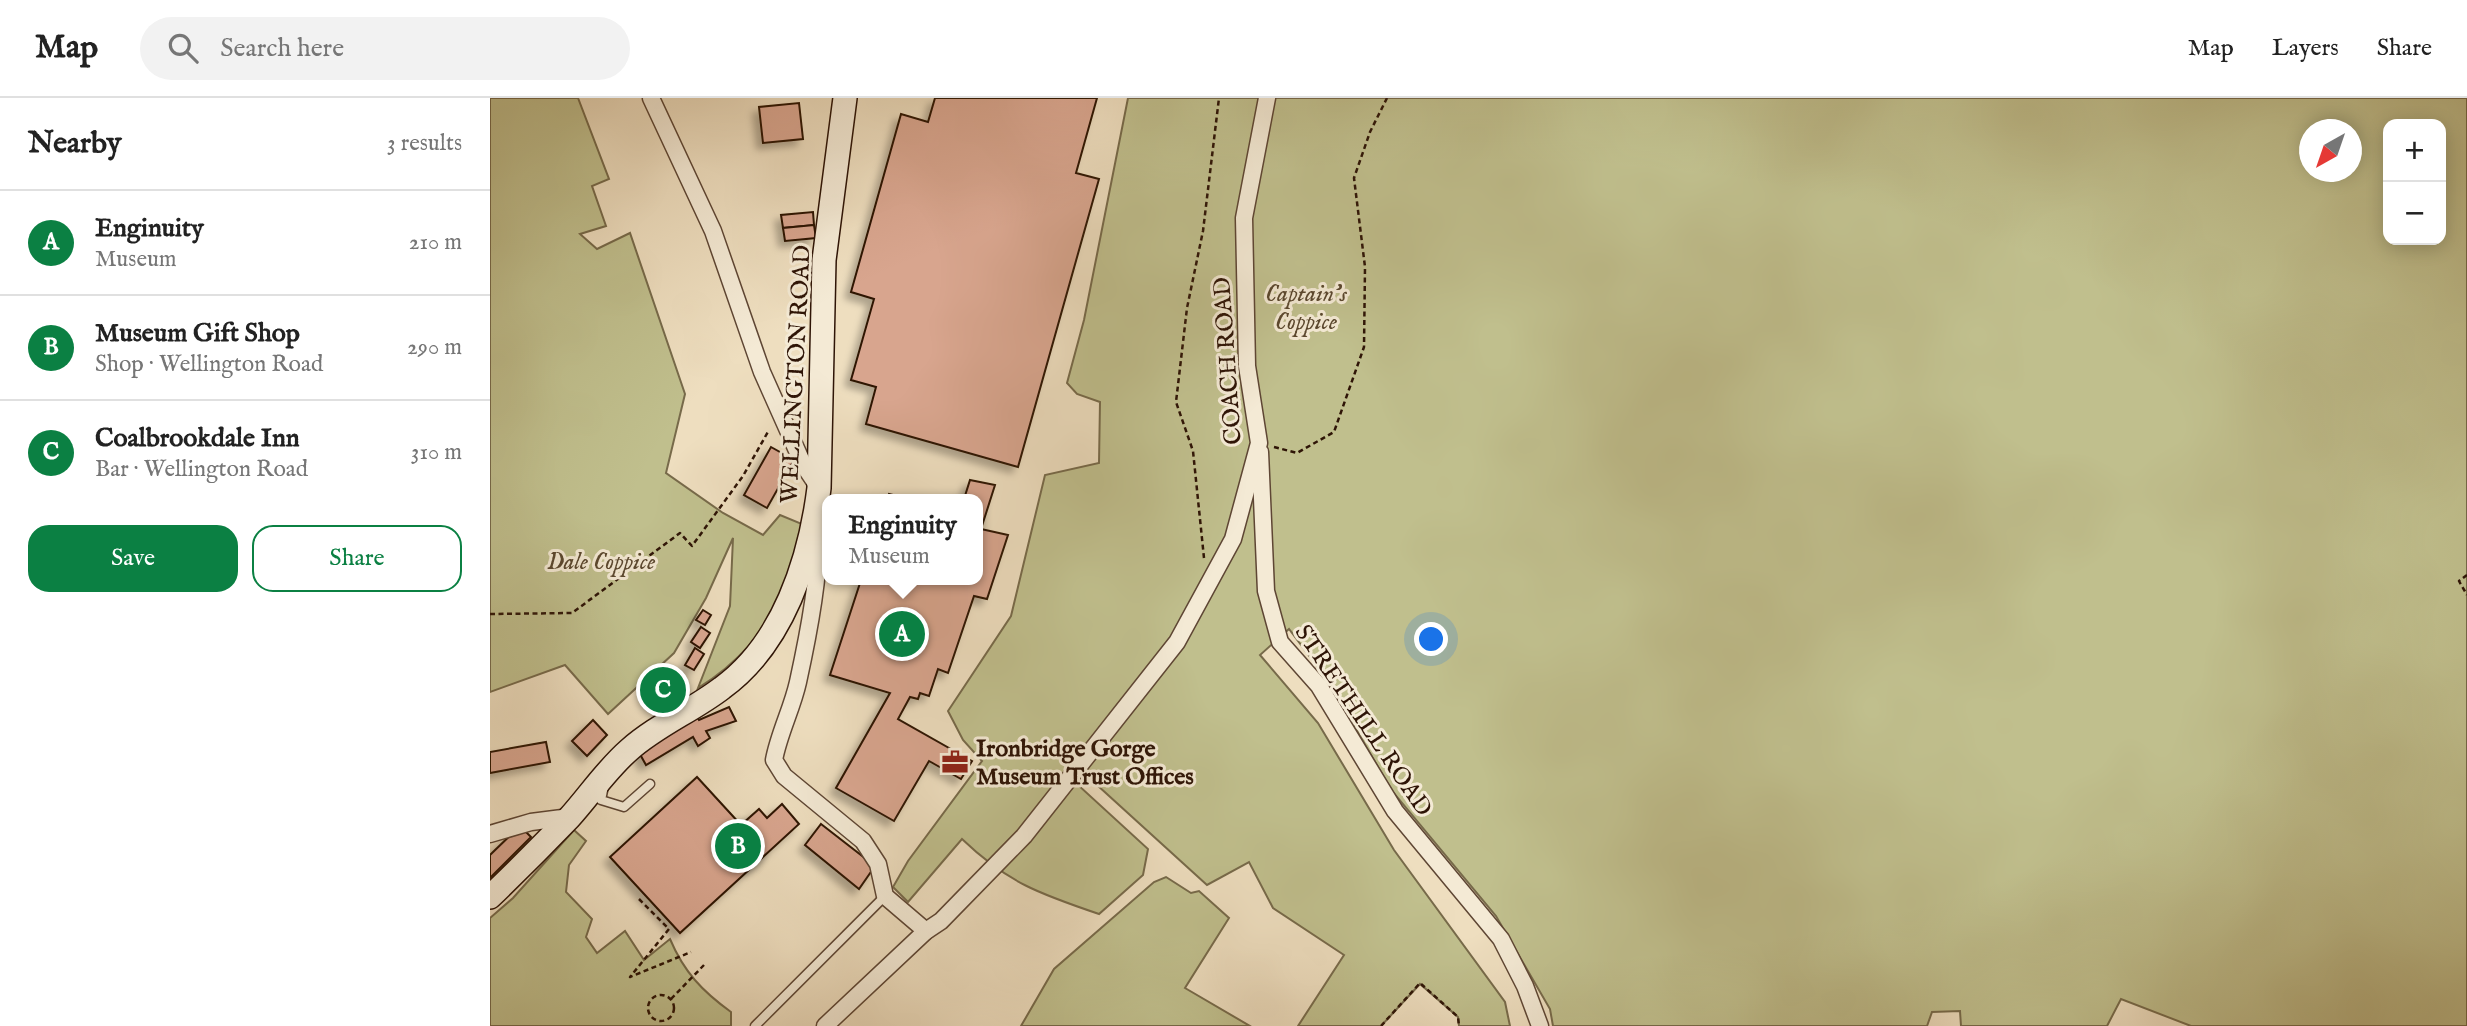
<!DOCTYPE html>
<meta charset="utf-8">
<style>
:root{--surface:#fff;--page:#f2f2f2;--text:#222;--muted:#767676;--line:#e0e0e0;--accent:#0b8043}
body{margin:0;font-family:"IM FELL English",serif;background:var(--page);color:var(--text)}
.controls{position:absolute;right:21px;top:21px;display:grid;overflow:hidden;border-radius:14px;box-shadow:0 4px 18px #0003}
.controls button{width:63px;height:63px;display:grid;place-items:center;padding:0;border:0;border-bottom:2px solid var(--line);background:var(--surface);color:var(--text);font:35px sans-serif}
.compass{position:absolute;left:1809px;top:21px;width:63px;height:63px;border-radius:50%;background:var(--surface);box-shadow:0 4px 18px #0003;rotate:220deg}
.you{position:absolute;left:942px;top:542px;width:24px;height:24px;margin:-18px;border:5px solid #fff;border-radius:50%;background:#1a73e8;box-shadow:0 0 0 10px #1a73e833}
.badge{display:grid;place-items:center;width:46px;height:46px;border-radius:50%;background:var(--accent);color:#fff;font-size:23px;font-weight:700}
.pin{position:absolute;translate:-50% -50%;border:4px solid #fff;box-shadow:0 2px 7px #0006}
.popup{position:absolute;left:332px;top:396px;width:161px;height:91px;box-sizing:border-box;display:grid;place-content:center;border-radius:14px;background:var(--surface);filter:drop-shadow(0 2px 5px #0005);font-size:23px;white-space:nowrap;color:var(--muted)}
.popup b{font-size:26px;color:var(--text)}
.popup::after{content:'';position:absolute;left:50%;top:100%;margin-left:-14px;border:14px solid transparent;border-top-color:var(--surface)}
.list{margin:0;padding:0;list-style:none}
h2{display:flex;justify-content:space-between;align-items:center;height:91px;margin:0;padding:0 28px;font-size:30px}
h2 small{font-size:23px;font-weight:400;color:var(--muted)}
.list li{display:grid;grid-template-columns:46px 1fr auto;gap:21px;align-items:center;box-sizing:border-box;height:105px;padding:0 28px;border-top:2px solid var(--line)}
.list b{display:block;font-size:26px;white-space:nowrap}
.list p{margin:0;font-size:23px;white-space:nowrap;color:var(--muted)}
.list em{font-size:23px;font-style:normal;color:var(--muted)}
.actions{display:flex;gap:14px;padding:21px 28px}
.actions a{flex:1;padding:16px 0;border:2px solid var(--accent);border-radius:21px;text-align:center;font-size:24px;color:var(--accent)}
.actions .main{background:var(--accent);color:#fff}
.icon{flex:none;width:38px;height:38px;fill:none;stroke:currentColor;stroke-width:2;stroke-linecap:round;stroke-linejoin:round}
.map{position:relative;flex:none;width:1977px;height:928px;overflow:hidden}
header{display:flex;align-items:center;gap:42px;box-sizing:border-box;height:98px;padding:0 35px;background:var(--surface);border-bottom:2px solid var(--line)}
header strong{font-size:33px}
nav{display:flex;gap:38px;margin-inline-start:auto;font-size:24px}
.search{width:490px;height:63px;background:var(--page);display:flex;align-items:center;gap:18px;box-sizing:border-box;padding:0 24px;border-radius:38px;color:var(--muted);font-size:26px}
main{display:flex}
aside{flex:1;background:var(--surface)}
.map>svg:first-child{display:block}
.green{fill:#c0bf8d;stroke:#776a4a;stroke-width:2;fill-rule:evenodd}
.building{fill:#d8a58e;stroke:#2e1406;stroke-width:2;filter:url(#shadow)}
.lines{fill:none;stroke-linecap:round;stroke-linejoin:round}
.lane-casing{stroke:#5e4634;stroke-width:11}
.street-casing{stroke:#5e4634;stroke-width:19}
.secondary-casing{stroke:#2e1406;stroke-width:26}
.path{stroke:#2e1406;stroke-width:2.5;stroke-dasharray:5 3.5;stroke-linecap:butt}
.lane{stroke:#f4ead5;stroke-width:8}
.street{stroke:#f4ead5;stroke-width:16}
.secondary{stroke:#f4ead5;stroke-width:23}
.labels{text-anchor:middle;stroke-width:6;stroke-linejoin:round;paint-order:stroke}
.park-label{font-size:24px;font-style:italic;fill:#5a472e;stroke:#f4ead5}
.street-label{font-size:24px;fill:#2e1406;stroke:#f4ead5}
.poi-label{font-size:24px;font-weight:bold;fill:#2e1406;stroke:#f4ead5;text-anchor:start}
</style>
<header>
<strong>Map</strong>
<div class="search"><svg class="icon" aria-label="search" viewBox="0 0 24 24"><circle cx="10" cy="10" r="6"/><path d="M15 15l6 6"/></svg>Search here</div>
<nav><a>Map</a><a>Layers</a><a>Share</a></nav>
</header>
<main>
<aside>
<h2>Nearby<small>3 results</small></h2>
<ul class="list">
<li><span class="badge">A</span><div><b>Enginuity</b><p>Museum</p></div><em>210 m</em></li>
<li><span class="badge">B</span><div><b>Museum Gift Shop</b><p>Shop · Wellington Road</p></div><em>290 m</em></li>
<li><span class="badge">C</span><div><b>Coalbrookdale Inn</b><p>Bar · Wellington Road</p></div><em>310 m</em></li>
</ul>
<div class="actions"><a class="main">Save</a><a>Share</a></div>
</aside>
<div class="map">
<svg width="1977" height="928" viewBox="0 0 1977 928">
<defs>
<filter id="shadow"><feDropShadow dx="-6" dy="6" stdDeviation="3.5" flood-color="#0004"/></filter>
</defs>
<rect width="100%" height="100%" fill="#eedebf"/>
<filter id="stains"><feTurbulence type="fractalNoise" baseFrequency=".00286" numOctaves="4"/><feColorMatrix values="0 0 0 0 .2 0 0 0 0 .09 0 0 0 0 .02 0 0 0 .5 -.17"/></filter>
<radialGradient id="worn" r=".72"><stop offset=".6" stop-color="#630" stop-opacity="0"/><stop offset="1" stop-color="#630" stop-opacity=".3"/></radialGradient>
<g class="green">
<path d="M0,0h88l31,81 -17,7 14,40 -26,8 17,15 33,-16 55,161 -19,79 57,40 40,22 17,-20 22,9c-5,21 -8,44 -16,63 -17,42 -50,78 -88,101l32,-82 3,-68 -27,60 -32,55 -66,61 -43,-49 -75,27z"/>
<path d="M638,0h1339v928h-276l-70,-27 -14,27h-146l-1,-15 -28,1 -5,14h-374l-3,-17 -54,-93 -104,-125 -64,-110 -39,-52 -29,26 58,68 76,127 111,152 5,24h-51l-1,-9 -38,-33 -39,42h-83l46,-71 -71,-47 -24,-46 -42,23 -121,-110 -8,10 70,64 -5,26 -44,39c-59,-20 -91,-31 -137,-75l-54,63 -15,-15 15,-26 74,-100 -19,-21 -15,-29 63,-95 34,-141 54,-12 1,-61 -23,-8 -10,-11 17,-63zM1898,26h53v116h-53zM1820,32h42v42h-42z"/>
<path d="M84,732l12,11 -17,24 -3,27 26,27 -6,18 11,16 28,-22 19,29 26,-21c14,33 32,52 61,73v14h-241v-108l23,-20z"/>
<polygon points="676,779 701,795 709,793 739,820 695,890 760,928 531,928 564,871 664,784"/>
</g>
<g class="building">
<polygon points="445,0 607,0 586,75 609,81 528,369 376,326 386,289 361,282 384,201 361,194 411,16 438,24"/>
<polygon points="309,5 313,41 273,45 269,9"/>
<polygon points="323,114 324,127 293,130 291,117"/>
<polygon points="324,127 326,140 295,143 293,130"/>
<polygon points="281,349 304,362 277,410 254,397"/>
<polygon points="480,382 505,387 491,431 518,437 497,501 484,498 458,575 448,571 439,598 430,595 428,601 420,599 408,621 482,663 471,681 439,663 404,723 346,690 400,595 340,577 371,482 487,482 487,401 474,401"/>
<polygon points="399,396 419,401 397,401"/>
<polygon points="213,512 221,517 215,527 206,522"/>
<polygon points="211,529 220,535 210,550 201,544"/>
<polygon points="205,550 214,556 204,572 195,567"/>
<polygon points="184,575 194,589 172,605 162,592"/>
<polygon points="239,609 246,623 216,633 220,640 208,648 203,639 156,667 146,649 204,614 209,622"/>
<polygon points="103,622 117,637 97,658 82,643"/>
<polygon points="56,644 60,664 0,675 0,654"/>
<polygon points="207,679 251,727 269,711 277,720 292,706 309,726 190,835 120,759"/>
<polygon points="331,726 385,768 369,791 315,747"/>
<polygon points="30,728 41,739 0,780 0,757"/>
</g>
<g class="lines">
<g class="lane-casing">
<g id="lane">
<polyline points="114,688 111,702 134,709 160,686"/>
<polyline points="265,928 395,798"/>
</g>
</g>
<g class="street-casing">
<g id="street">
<polyline points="161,0 223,133 272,274 313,366 329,390"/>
<polyline points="770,354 776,493 790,544 829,588 905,713 1011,841 1035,888 1050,928"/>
<path d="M328,434c3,41 -11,109 -20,150 -6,27 -19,51 -24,78l10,16 79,65 15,23 7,32 41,35"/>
<polyline points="0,736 41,724 80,719"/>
<polyline points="335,928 436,833 451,823 534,738 687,544 743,441 769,345 757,268 754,120 777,0"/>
</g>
</g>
<g class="secondary-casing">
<path id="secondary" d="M0,799c27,-26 53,-52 79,-79 20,-22 37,-48 60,-68 28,-25 63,-39 93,-62 61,-44 88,-128 97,-200l5,-228 21,-162"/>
</g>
<g class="path">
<polyline points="784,349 807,355 844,334 874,249 875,169 864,80 880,34 897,0"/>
<polyline points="714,460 703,353 686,304 697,210 713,133 729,0"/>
<polyline points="1977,477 1969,483 1977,497"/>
<polyline points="0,516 82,515 190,435 202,448 253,378 279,332"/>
<polyline points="149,801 179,831 140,879 201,854"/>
<circle cx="171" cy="910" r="13"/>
<polyline points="181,901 214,867"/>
<polyline points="891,928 930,885 968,919 969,928"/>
</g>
<use href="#lane" class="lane"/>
<use href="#street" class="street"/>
<use href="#secondary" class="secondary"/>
</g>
<defs>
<g id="office-bare" transform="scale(2.1)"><path d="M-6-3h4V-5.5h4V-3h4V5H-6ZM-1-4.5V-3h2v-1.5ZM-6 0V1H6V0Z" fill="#8f2418" stroke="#f4ead5" stroke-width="2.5" paint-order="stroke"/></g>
</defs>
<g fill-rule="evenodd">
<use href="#office-bare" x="465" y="664"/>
</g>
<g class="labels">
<g class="park-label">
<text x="816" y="203">Captain's<tspan x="816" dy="28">Coppice</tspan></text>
<text x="111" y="471">Dale Coppice</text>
</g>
<g class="street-label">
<text transform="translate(737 263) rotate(-94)" y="8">COACH ROAD</text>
<text transform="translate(305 276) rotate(-87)" y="8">WELLINGTON ROAD</text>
<text transform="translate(874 622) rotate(56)" y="8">STRETHILL ROAD</text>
</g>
<g class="poi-label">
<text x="486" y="658">Ironbridge Gorge<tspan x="486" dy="28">Museum Trust Offices</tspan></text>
</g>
</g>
<rect width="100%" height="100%" filter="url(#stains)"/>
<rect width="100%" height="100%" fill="url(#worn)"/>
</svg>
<div class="controls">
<button>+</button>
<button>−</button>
</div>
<svg class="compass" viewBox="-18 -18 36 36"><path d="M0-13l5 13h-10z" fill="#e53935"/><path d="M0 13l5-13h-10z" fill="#767676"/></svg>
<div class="you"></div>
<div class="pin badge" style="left:412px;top:536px">A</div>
<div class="popup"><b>Enginuity</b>Museum</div>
<div class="pin badge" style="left:248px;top:748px">B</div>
<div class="pin badge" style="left:173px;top:592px">C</div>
</div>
</main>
